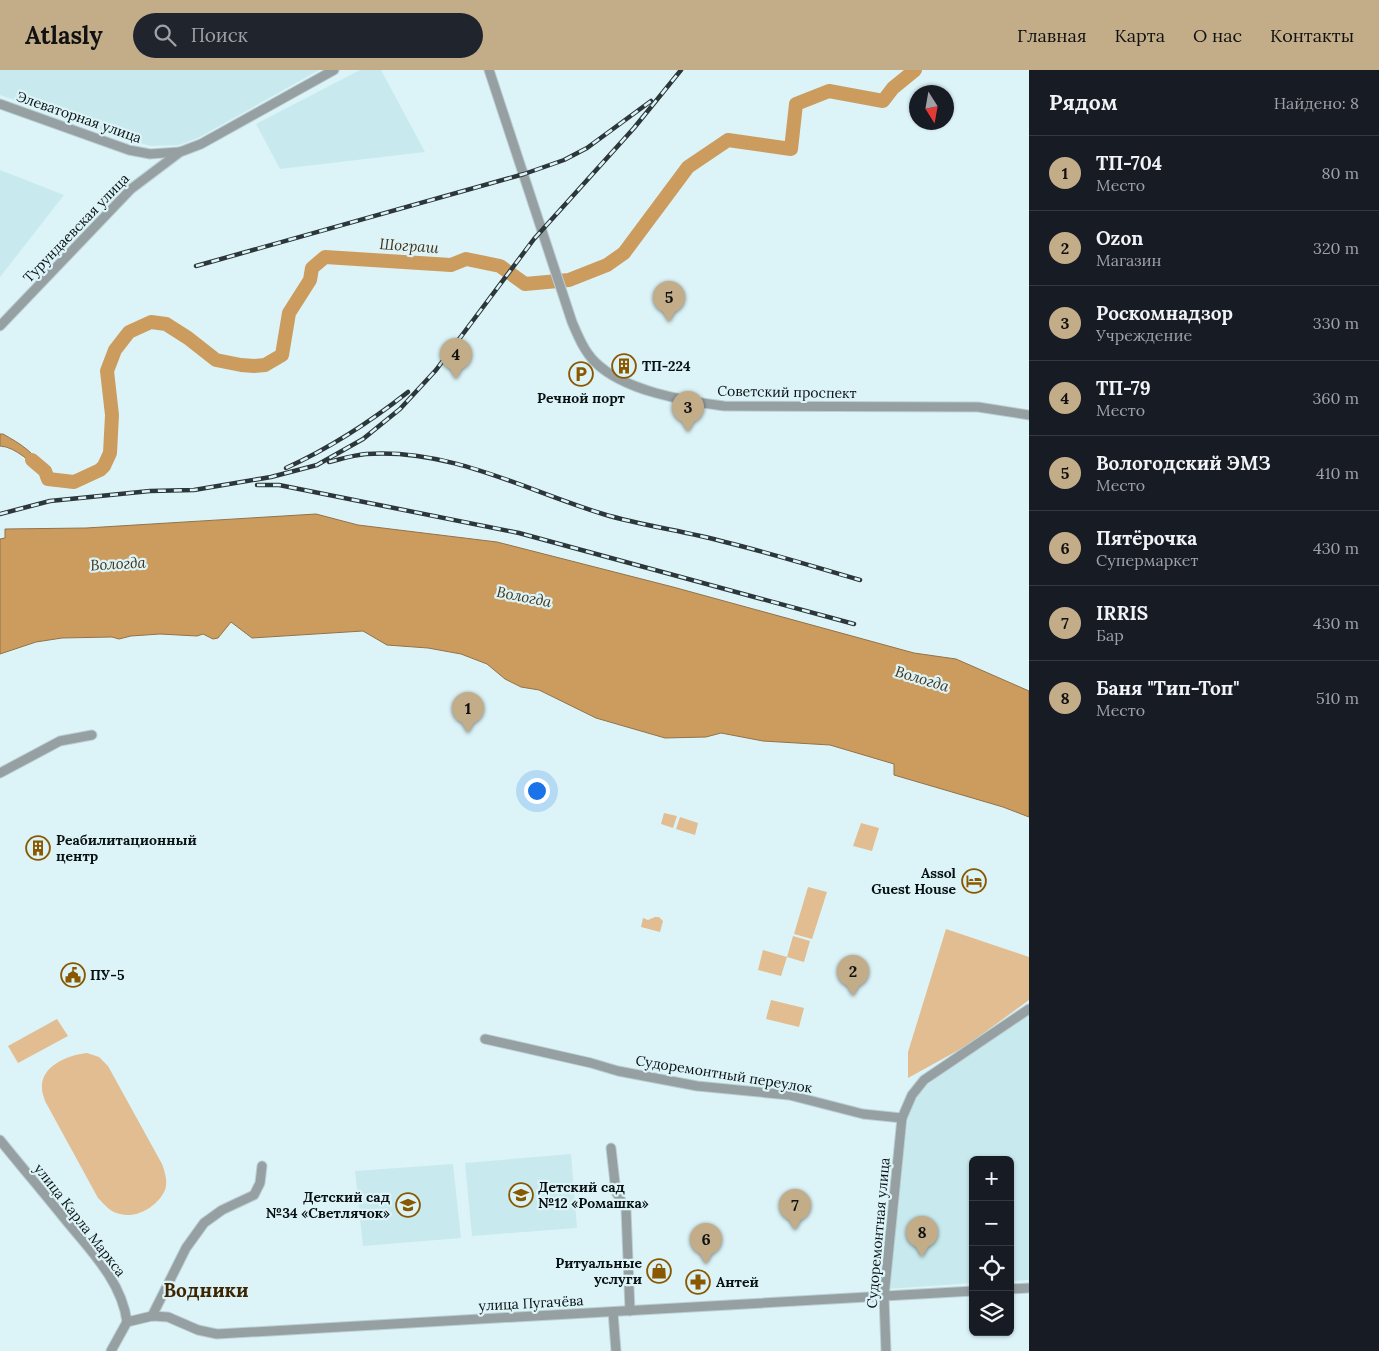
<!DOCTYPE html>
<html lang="ru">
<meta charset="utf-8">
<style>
:root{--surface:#171b24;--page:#20242c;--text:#f1f3f6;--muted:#9ea1a6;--line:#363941;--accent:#c3ad88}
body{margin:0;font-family:Lora,serif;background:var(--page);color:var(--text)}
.controls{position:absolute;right:15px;bottom:15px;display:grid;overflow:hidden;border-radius:8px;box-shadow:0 1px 4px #0004}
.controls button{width:45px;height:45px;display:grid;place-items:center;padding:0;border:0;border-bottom:1px solid var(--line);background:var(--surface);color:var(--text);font:25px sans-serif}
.compass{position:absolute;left:909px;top:15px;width:45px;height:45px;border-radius:50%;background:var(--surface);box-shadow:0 1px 4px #0004;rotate:169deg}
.you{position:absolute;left:536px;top:720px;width:18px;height:18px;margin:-12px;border:4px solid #fff;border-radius:50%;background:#1a73e8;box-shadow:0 0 0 8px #1a73e833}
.badge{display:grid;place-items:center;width:32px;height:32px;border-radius:50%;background:var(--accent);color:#111;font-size:16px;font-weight:700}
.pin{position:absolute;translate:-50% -41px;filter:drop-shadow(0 1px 2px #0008)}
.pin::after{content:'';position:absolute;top:26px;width:18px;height:15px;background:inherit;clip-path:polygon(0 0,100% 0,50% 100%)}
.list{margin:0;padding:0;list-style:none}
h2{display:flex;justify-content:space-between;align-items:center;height:65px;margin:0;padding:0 20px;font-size:21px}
h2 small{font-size:16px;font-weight:400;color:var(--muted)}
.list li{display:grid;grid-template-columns:32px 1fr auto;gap:15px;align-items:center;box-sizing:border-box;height:75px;padding:0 20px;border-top:1px solid var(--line)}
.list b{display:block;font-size:19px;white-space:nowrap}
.list p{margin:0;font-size:16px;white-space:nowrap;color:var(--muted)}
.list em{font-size:16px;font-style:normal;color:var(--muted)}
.icon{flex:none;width:28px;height:28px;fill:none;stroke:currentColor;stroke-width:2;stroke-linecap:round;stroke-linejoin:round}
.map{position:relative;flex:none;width:1029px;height:1281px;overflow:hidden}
header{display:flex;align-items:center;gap:30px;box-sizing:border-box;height:70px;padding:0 25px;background:var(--accent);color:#111}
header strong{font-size:24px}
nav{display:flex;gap:28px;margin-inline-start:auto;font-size:18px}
.search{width:350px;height:45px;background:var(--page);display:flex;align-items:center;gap:12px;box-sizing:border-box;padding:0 18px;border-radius:28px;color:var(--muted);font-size:19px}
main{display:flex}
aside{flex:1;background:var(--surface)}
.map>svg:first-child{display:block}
.built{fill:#c8eaef}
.green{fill:#e1bd91}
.water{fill:#cc9c5f;stroke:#927248}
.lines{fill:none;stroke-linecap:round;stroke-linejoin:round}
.river{stroke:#cc9c5f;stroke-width:14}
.minor-casing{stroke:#bad0d3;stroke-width:11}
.minor{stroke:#96a0a2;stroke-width:9}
.rail-casing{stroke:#2d3739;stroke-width:4.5}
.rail{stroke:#dcf4f8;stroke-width:2.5;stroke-dasharray:8;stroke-linecap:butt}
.labels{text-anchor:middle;stroke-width:4.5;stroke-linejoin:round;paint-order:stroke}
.street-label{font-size:14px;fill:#091112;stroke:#dcf4f8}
.poi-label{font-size:14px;font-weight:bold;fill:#091112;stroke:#dcf4f8;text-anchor:start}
.water-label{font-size:15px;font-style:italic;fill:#463116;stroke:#dcf4f8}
.district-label{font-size:19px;font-weight:bold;fill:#3d2502;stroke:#dcf4f8}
</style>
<header>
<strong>Atlasly</strong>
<div class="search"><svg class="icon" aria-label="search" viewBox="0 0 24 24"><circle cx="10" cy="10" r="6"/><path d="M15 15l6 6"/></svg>Поиск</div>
<nav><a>Главная</a><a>Карта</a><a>О нас</a><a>Контакты</a></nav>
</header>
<main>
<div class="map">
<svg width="1029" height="1281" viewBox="0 0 1029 1281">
<rect width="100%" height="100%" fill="#dcf4f8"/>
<g class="built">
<polygon points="0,0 319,0 198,68 179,75 151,76 133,71 0,25"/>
<polygon points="360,0 381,0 425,82 280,99 256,54"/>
<polygon points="0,100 64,125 0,207"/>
<polygon points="1029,944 1029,1210 1010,1211 1010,1090 973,1090 973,1213 886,1219 908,1047 918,1026 927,1015 951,997"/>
<polygon points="571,1084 577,1158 472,1166 465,1093"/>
<polygon points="453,1094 461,1168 363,1176 355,1101"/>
</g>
<g class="green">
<polygon points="664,743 677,746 673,758 661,754"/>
<polygon points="680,747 698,753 695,765 676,759"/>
<polygon points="861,753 879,758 872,781 853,776"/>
<polygon points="808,817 827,822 812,869 794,864"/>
<polygon points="655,847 659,847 663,851 660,862 641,857 643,848 648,850"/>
<polygon points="946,859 1029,887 1029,930 966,976 908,1008 908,982"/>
<polygon points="793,866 810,871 804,892 787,887 781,906 758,900 763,880 787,887"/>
<polygon points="771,930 804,938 799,957 766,949"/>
<polygon points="57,949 68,966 18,993 8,976"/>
<path d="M87,983l12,4 9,9 54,98c3,8 6,18 3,26 -7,16 -28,29 -45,24 -10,-2 -15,-9 -22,-16l-53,-97c-1,-4 -3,-8 -3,-12 -2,-23 26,-34 45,-36z"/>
</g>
<g class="water">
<path d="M0,364h3c18,10 32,19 42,37 -15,-7 -28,-24 -45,-25z"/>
<polygon points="316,444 358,455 497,472 673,517 914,583 956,589 1029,621 1029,747 1003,737 894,705 894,694 830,675 763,671 721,663 706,667 665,668 596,648 539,620 521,617 505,609 487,594 461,584 428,578 387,575 363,561 252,568 231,552 218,568 213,569 203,564 197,566 160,564 131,566 119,569 112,567 62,568 36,572 0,584 0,469 5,468 5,459 86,458"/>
</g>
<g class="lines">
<polyline class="river" points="32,390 45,401 48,409 74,412 100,400 104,396 110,383 112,345 107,301 115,280 129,262 151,252 166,254 188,268 216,290 241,295 254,296 265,295 282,285 289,243 310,210 312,198 325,187 451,195 466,189 500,196 525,214 569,210 607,195 624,183 688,97 728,70 791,79 796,34 829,21 883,31 893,18 915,0"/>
<g class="minor-casing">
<g id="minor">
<path d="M489,0l83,252c6,14 12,29 23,40 29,29 90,39 129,44l254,1 51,8"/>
<polyline points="0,34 129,80 150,84 179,82"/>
<polyline points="0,256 131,119 180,82 201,74 334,0"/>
<polyline points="0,703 60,671 92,665"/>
<polyline points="485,969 591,993 618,1001 697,1016 789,1025 863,1044 902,1048"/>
<path d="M0,1070c21,26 43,52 64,78 25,31 58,63 63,104"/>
<polyline points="611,1078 616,1122 626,1139 630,1241"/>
<polyline points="1010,1219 1029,1218"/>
<polyline points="613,1242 616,1281"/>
<polyline points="152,1246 186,1178 204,1153 222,1140 254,1125 260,1113 262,1096"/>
<polyline points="111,1281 127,1252 152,1246 168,1247 198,1260 217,1264 973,1221"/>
<polyline points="886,1281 884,1227 902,1048 912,1025 924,1010 1029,939"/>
</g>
</g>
<use href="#minor" class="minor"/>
<g class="rail-casing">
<g id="rail">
<polyline points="196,196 524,104 564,90 587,78 651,31"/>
<path d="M329,392c12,-3 25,-7 37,-8 84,-6 159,36 237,60 40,12 82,17 122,28 45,11 90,25 135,38"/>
<path d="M286,398c44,-20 84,-46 122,-76"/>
<polyline points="257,415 279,415 519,463 854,554"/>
<polyline points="0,444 50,431 150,421 194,420 271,407 317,395 363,369 400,339 436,300 534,169 634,58 681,0"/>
</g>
</g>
<use href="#rail" class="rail"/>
</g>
<defs>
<g id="building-ring" transform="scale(1.25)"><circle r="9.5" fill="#dcf4f8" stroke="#8a5801" stroke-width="1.5"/><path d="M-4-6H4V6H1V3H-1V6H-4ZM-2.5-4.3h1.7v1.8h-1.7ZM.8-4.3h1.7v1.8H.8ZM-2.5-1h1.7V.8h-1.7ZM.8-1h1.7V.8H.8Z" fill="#8a5801"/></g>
<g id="parking-ring" transform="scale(1.25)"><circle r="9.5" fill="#dcf4f8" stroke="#8a5801" stroke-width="1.5"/><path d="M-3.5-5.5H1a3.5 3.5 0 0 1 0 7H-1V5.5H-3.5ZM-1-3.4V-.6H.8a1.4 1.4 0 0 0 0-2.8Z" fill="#8a5801"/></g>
<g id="hotel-ring" transform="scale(1.25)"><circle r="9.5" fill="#dcf4f8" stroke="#8a5801" stroke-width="1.5"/><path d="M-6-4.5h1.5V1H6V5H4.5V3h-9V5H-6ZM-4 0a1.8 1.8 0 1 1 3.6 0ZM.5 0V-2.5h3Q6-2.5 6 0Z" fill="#8a5801"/></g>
<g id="civic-ring" transform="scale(1.25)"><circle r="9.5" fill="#dcf4f8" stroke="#8a5801" stroke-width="1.5"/><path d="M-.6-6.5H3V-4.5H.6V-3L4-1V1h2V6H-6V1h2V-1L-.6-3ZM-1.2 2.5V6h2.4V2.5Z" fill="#8a5801"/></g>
<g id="school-ring" transform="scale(1.25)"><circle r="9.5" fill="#dcf4f8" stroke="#8a5801" stroke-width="1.5"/><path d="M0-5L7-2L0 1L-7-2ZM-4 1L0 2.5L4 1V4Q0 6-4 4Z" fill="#8a5801"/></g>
<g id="shop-ring" transform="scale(1.25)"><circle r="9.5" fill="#dcf4f8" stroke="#8a5801" stroke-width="1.5"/><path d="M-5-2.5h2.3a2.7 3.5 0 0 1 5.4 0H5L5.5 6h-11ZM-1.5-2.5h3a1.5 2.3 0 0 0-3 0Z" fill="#8a5801"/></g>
<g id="pharmacy-ring" transform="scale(1.25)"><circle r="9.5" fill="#dcf4f8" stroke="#8a5801" stroke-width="1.5"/><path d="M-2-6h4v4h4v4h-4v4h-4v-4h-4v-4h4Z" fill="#8a5801"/></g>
</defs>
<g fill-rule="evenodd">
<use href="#building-ring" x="624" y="296"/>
<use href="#parking-ring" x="581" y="304"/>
<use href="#building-ring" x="38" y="778"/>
<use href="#hotel-ring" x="974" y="811"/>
<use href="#civic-ring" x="73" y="905"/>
<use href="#school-ring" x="521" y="1125"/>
<use href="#school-ring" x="408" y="1135"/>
<use href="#shop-ring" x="659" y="1201"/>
<use href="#pharmacy-ring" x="698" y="1212"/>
</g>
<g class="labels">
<g class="street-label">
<text transform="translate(79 47) rotate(19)" y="5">Элеваторная улица</text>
<text transform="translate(76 158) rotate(-46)" y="5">Турундаевская улица</text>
<text transform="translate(787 322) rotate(1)" y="5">Советский проспект</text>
<text transform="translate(724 1004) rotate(9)" y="5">Судоремонтный переулок</text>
<text transform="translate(80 1150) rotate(52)" y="5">улица Карла Маркса</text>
<text transform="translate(878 1163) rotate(-85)" y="5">Судоремонтная улица</text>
<text transform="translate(531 1233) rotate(-3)" y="5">улица Пугачёва</text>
</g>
<g class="poi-label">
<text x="642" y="301">ТП-224</text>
<text x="581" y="333" text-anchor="middle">Речной порт</text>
<text x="56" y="775">Реабилитационный<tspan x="56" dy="16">центр</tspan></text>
<text x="956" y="808" text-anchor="end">Assol<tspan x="956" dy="16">Guest House</tspan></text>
<text x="90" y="910">ПУ-5</text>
<text x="538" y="1122">Детский сад<tspan x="538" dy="16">№12 «Ромашка»</tspan></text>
<text x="390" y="1132" text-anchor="end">Детский сад<tspan x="390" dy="16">№34 «Светлячок»</tspan></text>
<text x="642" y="1198" text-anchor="end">Ритуальные<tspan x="642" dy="16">услуги</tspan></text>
<text x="716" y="1217">Антей</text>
</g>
<g class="water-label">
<text transform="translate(409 176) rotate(4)" y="5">Шограш</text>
<text transform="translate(118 494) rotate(-3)" y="5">Вологда</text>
<text transform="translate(524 527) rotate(11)" y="5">Вологда</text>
<text transform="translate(922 609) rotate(17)" y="5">Вологда</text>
</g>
<g class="district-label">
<text x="206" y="1227">Водники</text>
</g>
</g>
</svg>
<div class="controls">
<button>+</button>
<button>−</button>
<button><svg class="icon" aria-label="locate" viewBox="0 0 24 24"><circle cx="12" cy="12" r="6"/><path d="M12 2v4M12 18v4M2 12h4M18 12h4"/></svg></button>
<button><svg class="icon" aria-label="layers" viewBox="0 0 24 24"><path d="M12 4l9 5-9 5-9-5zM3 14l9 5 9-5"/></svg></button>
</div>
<svg class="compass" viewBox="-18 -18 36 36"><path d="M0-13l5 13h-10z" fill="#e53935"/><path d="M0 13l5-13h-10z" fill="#9ea1a6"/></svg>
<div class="you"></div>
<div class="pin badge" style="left:468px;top:663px">1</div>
<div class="pin badge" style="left:853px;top:926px">2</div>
<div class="pin badge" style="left:688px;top:362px">3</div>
<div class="pin badge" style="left:456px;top:309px">4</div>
<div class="pin badge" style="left:669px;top:252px">5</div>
<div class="pin badge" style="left:706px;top:1194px">6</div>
<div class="pin badge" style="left:795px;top:1160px">7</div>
<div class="pin badge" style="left:922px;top:1187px">8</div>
</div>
<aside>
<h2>Рядом<small>Найдено: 8</small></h2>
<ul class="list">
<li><span class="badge">1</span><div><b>ТП-704</b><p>Место</p></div><em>80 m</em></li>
<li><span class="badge">2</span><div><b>Ozon</b><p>Магазин</p></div><em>320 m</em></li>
<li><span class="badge">3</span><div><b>Роскомнадзор</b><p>Учреждение</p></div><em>330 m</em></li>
<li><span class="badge">4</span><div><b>ТП-79</b><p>Место</p></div><em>360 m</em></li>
<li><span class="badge">5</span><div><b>Вологодский ЭМЗ</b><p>Место</p></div><em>410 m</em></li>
<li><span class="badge">6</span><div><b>Пятёрочка</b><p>Супермаркет</p></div><em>430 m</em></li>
<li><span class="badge">7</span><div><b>IRRIS</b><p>Бар</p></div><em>430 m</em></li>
<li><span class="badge">8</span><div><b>Баня &quot;Тип-Топ&quot;</b><p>Место</p></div><em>510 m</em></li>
</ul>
</aside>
</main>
